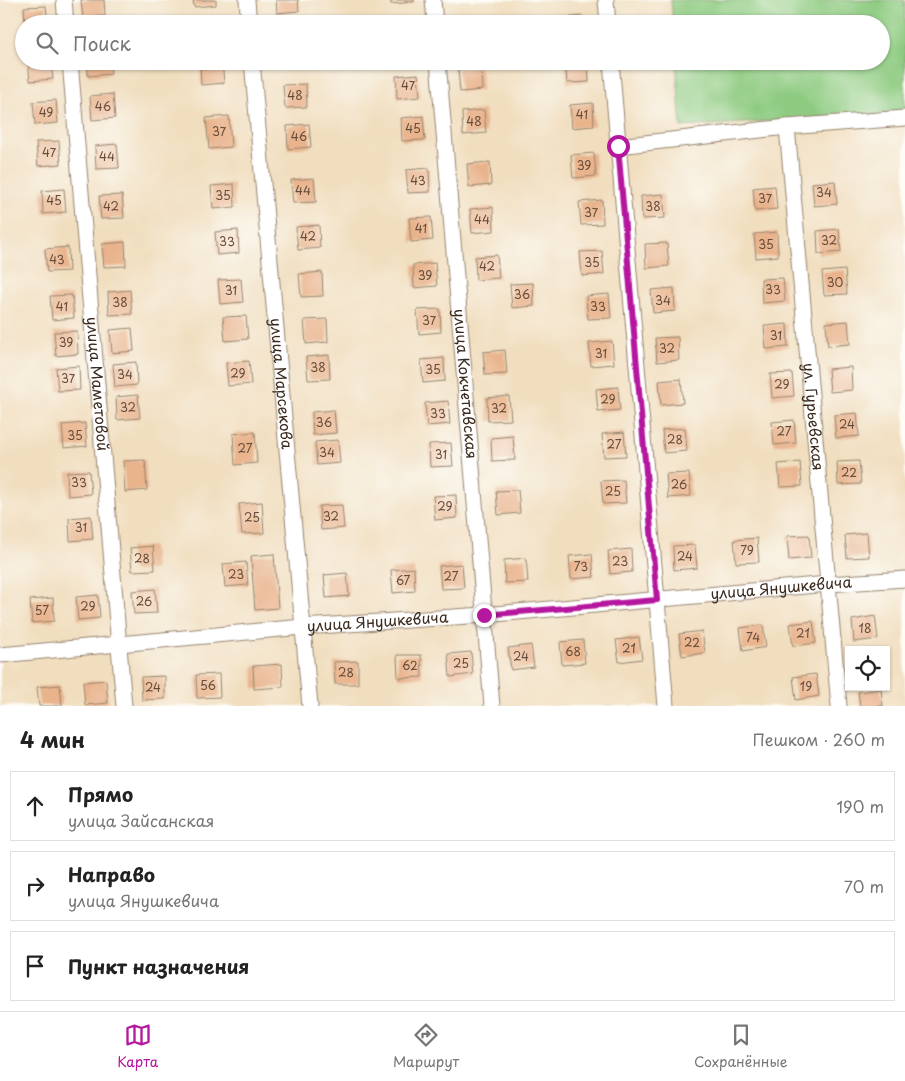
<!DOCTYPE html>
<html lang="ru">
<meta charset="utf-8">
<style>
:root{--surface:#fff;--page:#f2f2f2;--text:#222;--muted:#767676;--line:#e0e0e0;--accent:#b5179e}
body{margin:0;font-family:"Playpen Sans",sans-serif;background:var(--page);color:var(--text)}
.controls{position:absolute;right:15px;bottom:15px;display:grid;overflow:hidden;border-radius:0px;box-shadow:0 1px 4px #0004}
.controls button{width:45px;height:45px;display:grid;place-items:center;padding:0;border:0;border-bottom:1px solid var(--line);background:var(--surface);color:var(--text);font:25px sans-serif}
.stop{position:absolute;width:15px;height:15px;margin:-11px;border:4px solid #b5179e;border-radius:50%;background:#fff}
.stop.end{background:#b5179e;border-color:#fff;box-shadow:0 1px 5px #0008}
.list{margin:0;padding:0;list-style:none}
h2{display:flex;justify-content:space-between;align-items:center;height:65px;margin:0;padding:0 20px;font-size:21px}
h2 small{font-size:16px;font-weight:400;color:var(--muted)}
.list li{display:grid;grid-template-columns:32px 1fr auto;gap:15px;align-items:center;box-sizing:border-box;height:70px;margin:0 10px 10px;padding:0 10px;border:1px solid var(--line);border-radius:0px}
.list b{display:block;font-size:19px;white-space:nowrap}
.list p{margin:0;font-size:16px;white-space:nowrap;color:var(--muted)}
.list em{font-size:16px;font-style:normal;color:var(--muted)}
.icon{flex:none;width:28px;height:28px;fill:none;stroke:currentColor;stroke-width:2;stroke-linecap:round;stroke-linejoin:round}
.map{position:relative;flex:none;width:905px;height:706px;overflow:hidden}
.search{position:absolute;background:var(--surface);box-shadow:0 1px 4px #0004;left:15px;right:15px;top:15px;height:55px;display:flex;align-items:center;gap:12px;box-sizing:border-box;padding:0 18px;border-radius:28px;color:var(--muted);font-size:19px}
.sheet{height:305px;background:var(--surface)}
nav{display:flex;justify-content:space-around;align-items:center;box-sizing:border-box;height:70px;border-top:1px solid var(--line);background:var(--surface);font-size:14px;color:var(--muted)}
nav a{display:grid;justify-items:center;gap:2px}
nav .on{color:var(--accent)}
.map>svg:first-child{display:block}
.green{fill:#8ecb81;stroke:#647a50}
.building{fill:#e9b38c}
.lines{fill:none;stroke-linecap:round;stroke-linejoin:round}
.minor-casing{stroke:#96846e;stroke-width:17}
.minor{stroke:#fff;stroke-width:15}
.route{stroke:#b5179e;stroke-width:6}
.labels{text-anchor:middle;stroke-width:4;stroke-linejoin:round;paint-order:stroke}
.number-label{font-size:12px;fill:#664c3a}
.street-label{font-size:15px;fill:#3b2a1e;stroke:#fdfcf7}
</style>
<div class="map">
<svg width="905" height="706" viewBox="0 0 905 706">
<rect width="100%" height="100%" fill="#fdfcf7"/>
<filter id="ink" filterUnits="userSpaceOnUse"><feTurbulence type="fractalNoise" baseFrequency=".02" numOctaves="2"/><feDisplacementMap in="SourceGraphic" scale="10" xChannelSelector="R" yChannelSelector="G"/><feConvolveMatrix kernelMatrix="1 2 1 2 8 2 1 2 1" color-interpolation-filters="sRGB"/></filter>
<filter id="wash" filterUnits="userSpaceOnUse"><feTurbulence type="fractalNoise" baseFrequency=".0096" numOctaves="4" result="noise"/><feDisplacementMap in="SourceGraphic" scale="20" xChannelSelector="R" yChannelSelector="G"/><feGaussianBlur stdDeviation="1.12" result="paint"/><feColorMatrix in="noise" values="0 0 0 0 0 0 0 0 0 0 0 0 0 0 0 0 0 1.4 0 .05"/><feComposite in="paint" operator="in"/></filter>
<g filter="url(#wash)">
<rect width="100%" height="100%" fill="#f1debf"/>
<polygon class="green" points="671,0 905,0 905,112 681,127 676,61 881,61 881,24 673,24"/>
<g id="blocks">
<g class="building">
<polygon points="81,0 104,0 105,16 83,18"/>
<polygon points="193,0 216,0 216,5 194,7"/>
<polygon points="276,0 298,0 299,11 277,13"/>
<polygon points="391,0 414,0 414,2 391,4"/>
<polygon points="46,6 48,24 25,24 24,7"/>
<polygon points="583,16 584,24 561,24 560,18"/>
<polygon points="28,61 51,61 53,79 30,81"/>
<polygon points="87,61 110,61 111,74 88,76"/>
<polygon points="222,61 224,83 201,85 200,62"/>
<polygon points="565,61 588,61 589,82 567,83"/>
<polygon points="481,67 482,90 460,92 458,69"/>
<polygon points="418,74 420,97 397,99 396,76"/>
<polygon points="306,84 307,107 285,108 283,85"/>
<polygon points="113,94 115,118 92,120 90,96"/>
<polygon points="56,100 58,123 35,125 33,102"/>
<polygon points="593,103 594,126 572,128 570,105"/>
<polygon points="484,110 486,133 463,135 462,112"/>
<polygon points="229,116 231,147 209,149 206,118"/>
<polygon points="423,116 425,140 402,141 401,118"/>
<polygon points="309,124 311,147 288,149 287,126"/>
<polygon points="59,141 61,164 38,166 36,142"/>
<polygon points="117,144 119,168 96,169 95,146"/>
<polygon points="594,153 596,176 573,178 571,155"/>
<polygon points="490,162 491,185 469,187 467,164"/>
<polygon points="429,168 430,192 408,193 406,170"/>
<polygon points="314,178 316,202 293,203 291,180"/>
<polygon points="835,181 837,204 814,206 812,183"/>
<polygon points="234,184 235,207 213,209 211,186"/>
<polygon points="775,186 777,209 755,211 753,188"/>
<polygon points="64,189 66,212 43,214 42,191"/>
<polygon points="663,194 665,218 642,219 641,196"/>
<polygon points="122,195 124,218 101,219 99,196"/>
<polygon points="602,200 603,224 581,225 579,202"/>
<polygon points="493,207 494,231 472,233 470,209"/>
<polygon points="431,217 433,240 411,242 409,218"/>
<polygon points="319,225 320,248 298,250 296,227"/>
<polygon points="839,229 841,252 818,254 817,231"/>
<polygon points="238,230 239,253 217,255 215,232"/>
<polygon points="777,232 778,256 756,258 754,234"/>
<polygon points="125,242 126,266 104,267 102,244"/>
<polygon points="667,243 669,266 646,268 645,244"/>
<polygon points="68,247 69,271 47,272 45,249"/>
<polygon points="602,251 604,274 582,276 580,252"/>
<polygon points="497,255 499,278 476,280 475,257"/>
<polygon points="435,263 437,286 414,288 413,265"/>
<polygon points="845,270 847,294 824,295 822,272"/>
<polygon points="322,272 323,296 301,297 299,274"/>
<polygon points="783,278 785,301 762,303 761,279"/>
<polygon points="241,279 243,302 220,304 218,280"/>
<polygon points="533,283 534,306 512,308 510,284"/>
<polygon points="674,288 675,311 653,313 651,290"/>
<polygon points="130,290 132,314 109,315 108,292"/>
<polygon points="609,294 611,318 588,319 586,296"/>
<polygon points="72,295 74,318 52,320 50,296"/>
<polygon points="440,309 441,332 419,334 417,310"/>
<polygon points="246,316 248,339 225,341 223,317"/>
<polygon points="327,319 328,342 306,344 304,320"/>
<polygon points="848,321 850,344 828,346 826,323"/>
<polygon points="787,324 788,347 766,349 764,326"/>
<polygon points="132,328 134,351 112,353 110,330"/>
<polygon points="77,331 78,354 56,356 54,332"/>
<polygon points="678,337 679,360 657,362 655,338"/>
<polygon points="612,341 614,364 591,366 589,343"/>
<polygon points="505,350 507,374 485,375 483,352"/>
<polygon points="329,355 330,379 308,380 306,357"/>
<polygon points="444,358 445,381 423,383 421,360"/>
<polygon points="249,361 251,384 228,386 226,363"/>
<polygon points="136,362 137,385 115,387 113,364"/>
<polygon points="79,366 80,390 58,391 56,368"/>
<polygon points="851,367 852,390 830,392 828,369"/>
<polygon points="792,373 794,396 772,398 770,374"/>
<polygon points="681,379 683,403 661,405 659,381"/>
<polygon points="618,387 620,410 598,412 596,389"/>
<polygon points="138,395 140,418 117,420 116,397"/>
<polygon points="509,396 511,420 488,421 487,398"/>
<polygon points="448,401 450,424 427,426 425,403"/>
<polygon points="334,410 336,433 313,435 312,412"/>
<polygon points="857,413 859,436 836,438 834,415"/>
<polygon points="794,420 796,443 774,445 772,422"/>
<polygon points="85,423 87,446 64,448 62,425"/>
<polygon points="685,428 687,451 664,453 662,430"/>
<polygon points="255,432 257,463 235,465 233,434"/>
<polygon points="624,432 626,456 604,457 602,434"/>
<polygon points="513,436 515,460 492,461 491,438"/>
<polygon points="338,440 340,463 317,465 315,442"/>
<polygon points="451,443 453,466 430,467 429,444"/>
<polygon points="145,460 147,490 125,492 123,461"/>
<polygon points="859,461 861,484 838,485 837,462"/>
<polygon points="800,462 802,486 780,487 778,464"/>
<polygon points="89,471 91,494 68,496 67,472"/>
<polygon points="689,473 691,496 668,498 666,474"/>
<polygon points="624,480 626,503 603,504 601,481"/>
<polygon points="518,490 520,513 498,515 496,491"/>
<polygon points="456,495 457,518 435,520 433,496"/>
<polygon points="262,502 264,533 242,534 239,504"/>
<polygon points="342,505 344,528 321,530 319,506"/>
<polygon points="91,516 93,539 70,541 69,518"/>
<polygon points="867,533 869,557 847,558 845,535"/>
<polygon points="809,535 811,558 789,560 787,536"/>
<polygon points="757,538 759,562 736,563 734,540"/>
<polygon points="695,545 697,568 674,570 673,546"/>
<polygon points="153,546 155,570 132,571 130,548"/>
<polygon points="631,549 632,572 610,574 608,551"/>
<polygon points="274,554 278,608 255,610 251,556"/>
<polygon points="592,554 594,577 571,579 569,556"/>
<polygon points="526,558 528,582 505,583 504,560"/>
<polygon points="246,562 248,585 225,587 223,564"/>
<polygon points="462,564 464,588 441,589 439,566"/>
<polygon points="414,568 415,591 393,593 391,570"/>
<polygon points="347,573 349,596 326,598 324,575"/>
<polygon points="155,589 157,613 134,614 132,591"/>
<polygon points="98,595 100,618 78,620 76,597"/>
<polygon points="53,598 54,621 32,623 30,600"/>
<polygon points="875,616 878,639 854,642 852,620"/>
<polygon points="813,621 816,643 793,646 790,624"/>
<polygon points="763,625 766,647 743,651 740,628"/>
<polygon points="702,631 705,653 682,656 679,634"/>
<polygon points="639,637 642,659 619,662 616,640"/>
<polygon points="583,640 585,663 562,665 560,642"/>
<polygon points="531,645 534,667 511,670 508,648"/>
<polygon points="471,652 473,674 450,677 448,654"/>
<polygon points="397,655 421,655 422,677 398,678"/>
<polygon points="358,661 358,684 335,684 334,662"/>
<polygon points="282,664 283,687 254,689 253,666"/>
<polygon points="219,674 220,697 197,698 196,675"/>
<polygon points="816,674 819,696 796,700 793,677"/>
<polygon points="165,676 165,699 142,700 141,677"/>
<polygon points="106,680 108,703 85,705 83,682"/>
<polygon points="60,685 62,706 39,706 37,687"/>
<polygon points="881,689 883,706 860,706 858,692"/>
</g>
</g>
</g>
<g filter="url(#ink)">
<use href="#blocks" fill-opacity="0" stroke="#96846e" stroke-width="1"/>
<g class="lines">
<g class="minor-casing">
<g id="minor">
<polyline points="64,0 66,24"/>
<polyline points="247,0 249,24"/>
<polyline points="433,0 435,24"/>
<polyline points="606,0 608,24"/>
<path id="s1" d="M70,61l54,645"/>
<path id="s2" d="M252,61l58,645"/>
<path id="s3" d="M438,61l54,645"/>
<polyline points="611,61 666,706"/>
<path id="s4" d="M787,127l52,579"/>
<polyline points="618,146 787,127 905,118"/>
<path id="s5" d="M0,655l303,-28 181,-12 344,-31 77,-5"/>
</g>
</g>
<use href="#minor" class="minor"/>
</g>
</g>
<g class="lines" filter="url(#ink)">
<polyline class="route" points="484,615 657,600 618,146"/>
</g>
<g class="labels">
<g class="number-label">
<text x="408" y="90">47</text>
<text x="295" y="100">48</text>
<text x="103" y="111">46</text>
<text x="46" y="117">49</text>
<text x="582" y="119">41</text>
<text x="474" y="126">48</text>
<text x="413" y="133">45</text>
<text x="219" y="136">37</text>
<text x="299" y="141">46</text>
<text x="49" y="157">47</text>
<text x="107" y="161">44</text>
<text x="584" y="170">39</text>
<text x="418" y="185">43</text>
<text x="303" y="195">44</text>
<text x="824" y="197">34</text>
<text x="223" y="200">35</text>
<text x="765" y="203">37</text>
<text x="54" y="205">45</text>
<text x="111" y="211">42</text>
<text x="653" y="211">38</text>
<text x="591" y="217">37</text>
<text x="482" y="224">44</text>
<text x="421" y="233">41</text>
<text x="308" y="241">42</text>
<text x="829" y="245">32</text>
<text x="227" y="246">33</text>
<text x="766" y="249">35</text>
<text x="57" y="264">43</text>
<text x="592" y="267">35</text>
<text x="487" y="271">42</text>
<text x="425" y="280">39</text>
<text x="835" y="287">30</text>
<text x="773" y="294">33</text>
<text x="231" y="295">31</text>
<text x="522" y="299">36</text>
<text x="663" y="305">34</text>
<text x="120" y="307">38</text>
<text x="62" y="311">41</text>
<text x="598" y="311">33</text>
<text x="429" y="325">37</text>
<text x="776" y="340">31</text>
<text x="66" y="347">39</text>
<text x="667" y="353">32</text>
<text x="601" y="358">31</text>
<text x="318" y="372">38</text>
<text x="433" y="374">35</text>
<text x="238" y="378">29</text>
<text x="125" y="379">34</text>
<text x="68" y="383">37</text>
<text x="782" y="389">29</text>
<text x="608" y="404">29</text>
<text x="128" y="412">32</text>
<text x="499" y="413">32</text>
<text x="438" y="418">33</text>
<text x="324" y="427">36</text>
<text x="847" y="429">24</text>
<text x="784" y="436">27</text>
<text x="75" y="440">35</text>
<text x="675" y="444">28</text>
<text x="614" y="449">27</text>
<text x="245" y="453">27</text>
<text x="327" y="457">34</text>
<text x="441" y="459">31</text>
<text x="849" y="477">22</text>
<text x="79" y="487">33</text>
<text x="679" y="489">26</text>
<text x="613" y="496">25</text>
<text x="445" y="511">29</text>
<text x="331" y="521">32</text>
<text x="252" y="522">25</text>
<text x="81" y="532">31</text>
<text x="747" y="555">79</text>
<text x="685" y="561">24</text>
<text x="142" y="563">28</text>
<text x="620" y="566">23</text>
<text x="581" y="571">73</text>
<text x="236" y="579">23</text>
<text x="451" y="581">27</text>
<text x="403" y="585">67</text>
<text x="144" y="606">26</text>
<text x="88" y="611">29</text>
<text x="42" y="615">57</text>
<text x="865" y="633">18</text>
<text x="803" y="638">21</text>
<text x="753" y="642">74</text>
<text x="692" y="647">22</text>
<text x="629" y="653">21</text>
<text x="573" y="656">68</text>
<text x="521" y="661">24</text>
<text x="461" y="668">25</text>
<text x="410" y="670">62</text>
<text x="346" y="677">28</text>
<text x="208" y="690">56</text>
<text x="806" y="691">19</text>
<text x="153" y="692">24</text>
</g>
<g class="street-label">
<text dy="5" stroke="none"><textPath href="#s1" startOffset="324">улица Маметовой</textPath></text>
<text dy="5" stroke="none"><textPath href="#s2" startOffset="324">улица Марсекова</textPath></text>
<text dy="5" stroke="none"><textPath href="#s3" startOffset="324">улица Кокчетавская</textPath></text>
<text dy="5" stroke="none"><textPath href="#s4" startOffset="291">ул. Гурьевская</textPath></text>
<text dy="5" stroke="none"><textPath href="#s5" startOffset="784">улица Янушкевича</textPath></text>
<text dy="5" stroke="none"><textPath href="#s5" startOffset="379">улица Янушкевича</textPath></text>
</g>
</g>
</svg>
<div class="controls">
<button><svg class="icon" aria-label="locate" viewBox="0 0 24 24"><circle cx="12" cy="12" r="6"/><path d="M12 2v4M12 18v4M2 12h4M18 12h4"/></svg></button>
</div>
<div class="stop" style="left:618px;top:146px"></div>
<div class="stop end" style="left:484px;top:615px"></div>
<div class="search"><svg class="icon" aria-label="search" viewBox="0 0 24 24"><circle cx="10" cy="10" r="6"/><path d="M15 15l6 6"/></svg>Поиск</div>
</div>
<section class="sheet">
<h2>4 мин<small>Пешком · 260 m</small></h2>
<ul class="list">
<li><svg class="icon" aria-label="ahead" viewBox="0 0 24 24"><path d="M12 20V5M6 11l6-6 6 6"/></svg><div><b>Прямо</b><p>улица Зайсанская</p></div><em>190 m</em></li>
<li><svg class="icon" aria-label="right" viewBox="0 0 24 24"><path d="M7 20v-9h11M14 6l5 5-5 5"/></svg><div><b>Направо</b><p>улица Янушкевича</p></div><em>70 m</em></li>
<li><svg class="icon" aria-label="arrive" viewBox="0 0 24 24"><path d="M6 21V4h12l-3 4 3 4H6"/></svg><div><b>Пункт назначения</b></div></li>
</ul>
</section>
<nav>
<a class="on"><svg class="icon" aria-label="map" viewBox="0 0 24 24"><path d="M3 6l6-2 6 2 6-2v14l-6 2-6-2-6 2zM9 4v14M15 6v14"/></svg>Карта</a>
<a><svg class="icon" aria-label="directions" viewBox="0 0 24 24"><path d="M12 3l9 9-9 9-9-9zM9 14v-3h6M13 9l2 2-2 2"/></svg>Маршрут</a>
<a><svg class="icon" aria-label="saved" viewBox="0 0 24 24"><path d="M7 4h10v16l-5-4-5 4z"/></svg>Сохранённые</a>
</nav>
